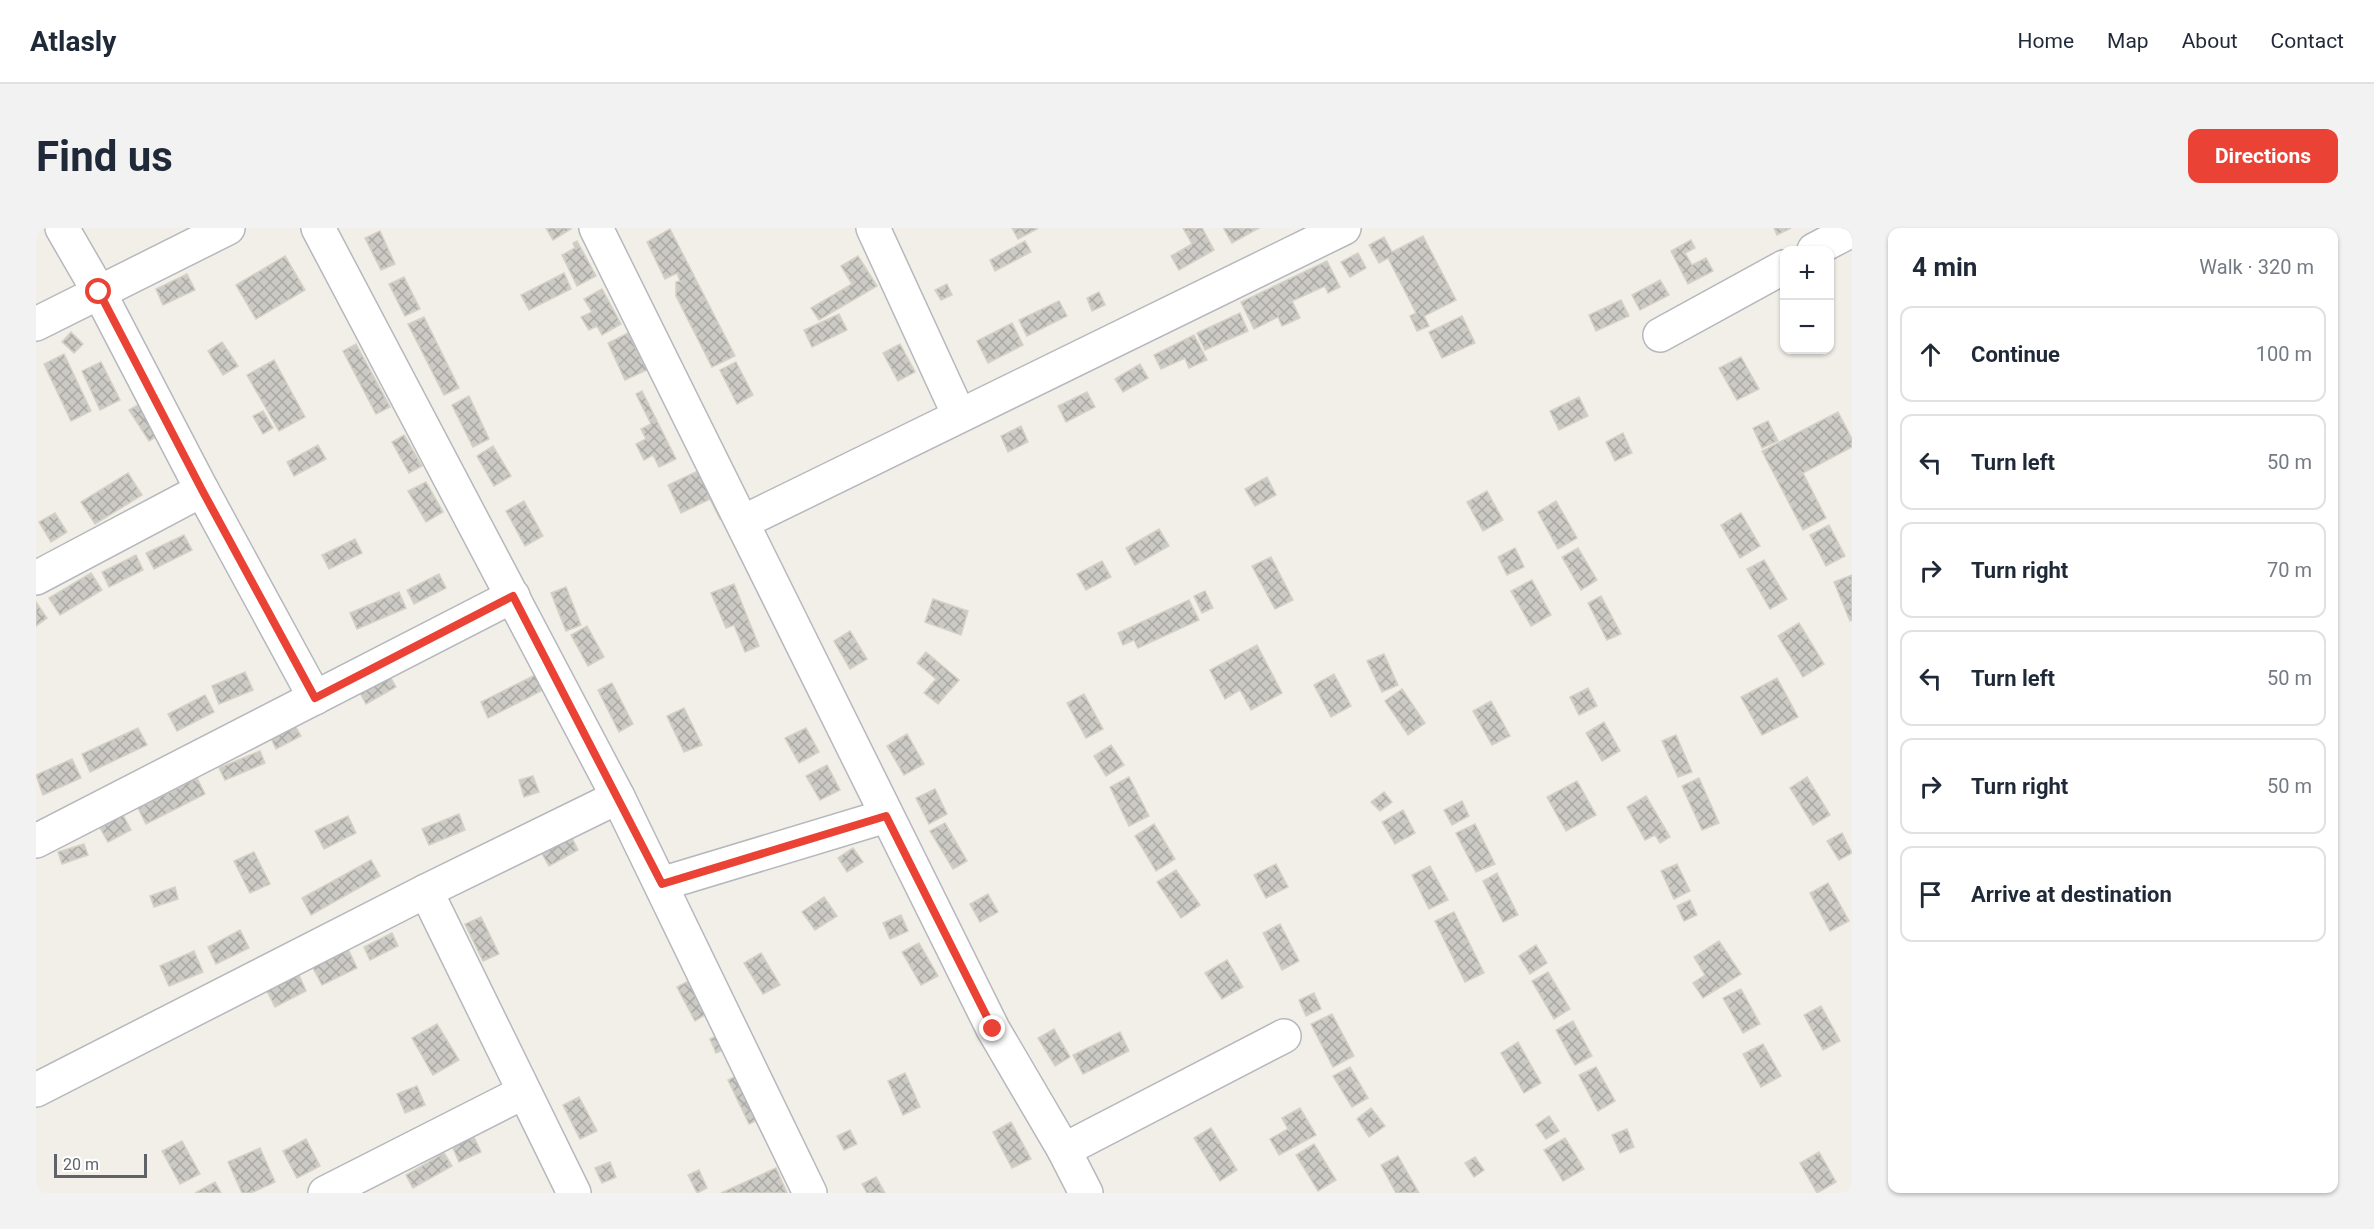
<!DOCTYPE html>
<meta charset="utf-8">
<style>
:root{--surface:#fff;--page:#f2f2f3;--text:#1f2937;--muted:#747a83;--line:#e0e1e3;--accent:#ea4335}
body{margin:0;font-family:Roboto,sans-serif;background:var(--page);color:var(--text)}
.controls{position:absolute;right:18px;top:18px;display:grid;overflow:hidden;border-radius:12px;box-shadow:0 2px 4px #0004}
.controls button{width:54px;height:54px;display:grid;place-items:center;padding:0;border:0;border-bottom:2px solid var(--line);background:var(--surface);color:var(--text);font:30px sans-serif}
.scale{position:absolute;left:18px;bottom:15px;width:93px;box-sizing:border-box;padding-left:6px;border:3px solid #5f6368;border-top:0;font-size:16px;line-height:21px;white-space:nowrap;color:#5f6368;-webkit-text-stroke:4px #fff;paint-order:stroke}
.stop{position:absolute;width:18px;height:18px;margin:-14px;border:4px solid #ea4335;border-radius:50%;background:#fff}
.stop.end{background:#ea4335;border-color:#fff;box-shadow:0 2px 6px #0008}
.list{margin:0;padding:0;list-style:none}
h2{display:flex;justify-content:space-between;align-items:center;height:78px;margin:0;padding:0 24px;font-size:26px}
h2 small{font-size:20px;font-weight:400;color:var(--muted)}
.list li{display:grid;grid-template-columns:39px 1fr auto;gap:18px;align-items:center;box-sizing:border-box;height:96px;margin:0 12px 12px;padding:0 12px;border:2px solid var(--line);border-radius:12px}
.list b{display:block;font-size:22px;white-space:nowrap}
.list em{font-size:20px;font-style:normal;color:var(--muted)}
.icon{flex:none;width:33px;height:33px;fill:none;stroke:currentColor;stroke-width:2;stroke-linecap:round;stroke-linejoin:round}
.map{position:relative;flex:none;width:1816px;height:965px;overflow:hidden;border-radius:12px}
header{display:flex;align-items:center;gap:36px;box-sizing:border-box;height:84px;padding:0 30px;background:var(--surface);border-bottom:2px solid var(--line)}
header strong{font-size:28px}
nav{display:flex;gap:33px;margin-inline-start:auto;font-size:21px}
.intro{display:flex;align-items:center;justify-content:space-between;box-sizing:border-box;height:144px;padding:0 36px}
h1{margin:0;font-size:42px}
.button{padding:15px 27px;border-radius:12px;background:var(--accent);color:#fff;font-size:21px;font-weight:700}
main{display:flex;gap:36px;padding:0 36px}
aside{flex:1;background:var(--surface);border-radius:12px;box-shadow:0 2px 4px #0004}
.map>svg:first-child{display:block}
.building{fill:url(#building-cross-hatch);stroke:#d6d1c6;stroke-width:1.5}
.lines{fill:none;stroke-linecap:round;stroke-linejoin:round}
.minor-casing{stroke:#b5b8bc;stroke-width:36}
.minor{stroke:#fff;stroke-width:33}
.route{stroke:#ea4335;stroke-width:8}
</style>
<header>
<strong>Atlasly</strong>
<nav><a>Home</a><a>Map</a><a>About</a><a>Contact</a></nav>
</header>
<div class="intro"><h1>Find us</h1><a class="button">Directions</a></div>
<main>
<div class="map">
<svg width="1816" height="965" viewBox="0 0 1816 965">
<defs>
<pattern id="building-cross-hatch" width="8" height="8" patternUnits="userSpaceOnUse" patternTransform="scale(1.5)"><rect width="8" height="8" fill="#cccac5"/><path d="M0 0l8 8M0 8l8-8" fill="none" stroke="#a9a8a4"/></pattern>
</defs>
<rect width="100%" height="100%" fill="#f1efe8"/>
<g class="building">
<polygon points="510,0 535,0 535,1 517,12"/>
<polygon points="976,0 1001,0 1001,1 982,11"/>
<polygon points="1147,0 1166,0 1178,22 1143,42 1135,28 1156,16"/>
<polygon points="1190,0 1223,0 1196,15 1188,1"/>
<polygon points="1738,0 1755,0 1741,7"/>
<polygon points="634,1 699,128 676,139 640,68 640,54 644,53 641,45 629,51 611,14"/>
<polygon points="344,3 359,36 345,42 329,10"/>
<polygon points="1387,8 1420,72 1388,88 1393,98 1381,103 1374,88 1380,85 1352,30 1343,35 1333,17 1348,9 1356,24"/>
<polygon points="1655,12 1659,20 1649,25 1656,37 1670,30 1677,43 1652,56 1635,23"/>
<polygon points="541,13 560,48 541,58 526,27 539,20 537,15"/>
<polygon points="989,13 995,24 959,43 954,32"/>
<polygon points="1322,25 1330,40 1314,49 1305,34"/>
<polygon points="249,28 269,62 220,91 200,57"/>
<polygon points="822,28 841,58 783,92 775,80 816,56 805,38"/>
<polygon points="1291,33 1304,59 1292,65 1289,58 1256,73 1264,90 1246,98 1242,89 1218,101 1205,74"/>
<polygon points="528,45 535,61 493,82 485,67"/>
<polygon points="151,46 159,62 127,77 120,61"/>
<polygon points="368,49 384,81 369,88 353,56"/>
<polygon points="1624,52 1633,67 1604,82 1596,67"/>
<polygon points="911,56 916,67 905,72 899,62"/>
<polygon points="566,61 585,96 566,107 561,98 553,102 545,89 556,84 548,71"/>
<polygon points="1063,64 1069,77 1056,83 1051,70"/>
<polygon points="1585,72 1593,88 1560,103 1553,87"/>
<polygon points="1023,73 1031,88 991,108 983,92"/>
<polygon points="1204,85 1212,103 1169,122 1161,105"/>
<polygon points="803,86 811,102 776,119 768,102"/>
<polygon points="1426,88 1439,115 1406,130 1393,104"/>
<polygon points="388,89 423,160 408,167 372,96"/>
<polygon points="976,95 987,117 952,135 941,113"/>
<polygon points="35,104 47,116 38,125 26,114"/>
<polygon points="592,105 611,142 589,152 572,115"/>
<polygon points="1158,107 1171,132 1153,140 1149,130 1125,141 1118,127"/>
<polygon points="186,114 202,138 187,147 172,123"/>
<polygon points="320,116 354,179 340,186 307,123"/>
<polygon points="864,116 879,144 862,153 847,125"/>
<polygon points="28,126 55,183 35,193 8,136"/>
<polygon points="1705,129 1723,161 1701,172 1683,140"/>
<polygon points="238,132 269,189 243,203 211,147"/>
<polygon points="65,134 84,172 64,182 46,143"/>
<polygon points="700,134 717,167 701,176 684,142"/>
<polygon points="1104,136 1112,150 1087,164 1079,151"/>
<polygon points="606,163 640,231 623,239 617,227 608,232 600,216 610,211 605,201 615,196 600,166"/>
<polygon points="1051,164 1059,179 1030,194 1022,178"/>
<polygon points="433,168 453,211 437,219 416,177"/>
<polygon points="1543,169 1552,188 1523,202 1514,183"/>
<polygon points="107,174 127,205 113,213 93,182"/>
<polygon points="227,183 237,200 227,206 217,188"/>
<polygon points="1802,184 1816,211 1816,219 1767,245 1790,290 1767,302 1726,223"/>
<polygon points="1732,193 1742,213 1726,220 1717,200"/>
<polygon points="985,198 992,214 972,224 965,208"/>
<polygon points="1587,205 1596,225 1579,233 1570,214"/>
<polygon points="368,207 386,238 373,245 356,214"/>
<polygon points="282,217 290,231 258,248 251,234"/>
<polygon points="457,218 475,248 458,258 441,228"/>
<polygon points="666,241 688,289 684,291 674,271 645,285 632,257"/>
<polygon points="92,245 106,267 59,296 45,274"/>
<polygon points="1231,249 1240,267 1219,278 1209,261"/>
<polygon points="390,254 407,284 390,294 372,263"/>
<polygon points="1451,263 1467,292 1447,303 1431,274"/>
<polygon points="488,273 507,308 489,318 470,283"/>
<polygon points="1520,273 1541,310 1522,321 1502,284"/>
<polygon points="19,285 31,304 15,314 3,294"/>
<polygon points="1705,285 1724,318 1704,330 1685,297"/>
<polygon points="1793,297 1809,328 1790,338 1774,307"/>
<polygon points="1123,301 1133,318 1099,337 1090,320"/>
<polygon points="148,307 156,322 118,341 110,325"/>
<polygon points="319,311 326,325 293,341 286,327"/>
<polygon points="1479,320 1488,339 1471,347 1462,329"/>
<polygon points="1542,320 1561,352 1545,362 1526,329"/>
<polygon points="100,327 107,342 73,359 66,344"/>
<polygon points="1235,329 1257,372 1239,381 1216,338"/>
<polygon points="1728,332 1751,371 1734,381 1711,341"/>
<polygon points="1066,333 1075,349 1050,362 1041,346"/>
<polygon points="55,345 66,362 24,387 13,370"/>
<polygon points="403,346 410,360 378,376 371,362"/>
<polygon points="1816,347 1816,392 1814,393 1798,354"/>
<polygon points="1496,352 1515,387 1495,398 1475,363"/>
<polygon points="698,356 723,418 709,424 698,397 690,400 675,365"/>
<polygon points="530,359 545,397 530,403 515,365"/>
<polygon points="1169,363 1177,380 1166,385 1158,368"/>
<polygon points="363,364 370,380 321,401 314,385"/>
<polygon points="1565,368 1585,406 1571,412 1552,375"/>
<polygon points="897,371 932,383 925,407 889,394"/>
<polygon points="1153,372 1163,392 1102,420 1098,412 1087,417 1082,405"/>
<polygon points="0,374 11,390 0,398"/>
<polygon points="1763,395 1788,436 1767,449 1742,408"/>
<polygon points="551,398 568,429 552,438 535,407"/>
<polygon points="814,403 831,431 814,441 798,413"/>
<polygon points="1221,417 1246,465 1215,482 1204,462 1189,471 1174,442"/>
<polygon points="890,424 923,452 902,476 888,465 900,451 881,435"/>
<polygon points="1348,426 1362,457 1346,464 1331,433"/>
<polygon points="209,444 217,462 183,476 176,458"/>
<polygon points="1298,446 1315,478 1295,489 1278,457"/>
<polygon points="353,447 360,459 330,476 323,463"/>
<polygon points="499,447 507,462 452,490 445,474"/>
<polygon points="1741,450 1762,489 1726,507 1705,469"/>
<polygon points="576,455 597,496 583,504 562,462"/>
<polygon points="1552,460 1561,478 1543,487 1534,469"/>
<polygon points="1366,461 1389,495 1372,507 1349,473"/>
<polygon points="1048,466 1067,501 1050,510 1031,475"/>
<polygon points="169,467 178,484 141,503 132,486"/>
<polygon points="1455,473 1474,508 1456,517 1437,483"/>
<polygon points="648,480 666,517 648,524 631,488"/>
<polygon points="1568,494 1584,523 1566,533 1550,505"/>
<polygon points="259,498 265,508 240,521 235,510"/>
<polygon points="102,500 111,517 54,544 46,526"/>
<polygon points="770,500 783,524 763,535 749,510"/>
<polygon points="871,506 888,536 868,547 851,518"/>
<polygon points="1640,507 1656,544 1642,549 1626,513"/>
<polygon points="1075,517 1088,537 1070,548 1058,528"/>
<polygon points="224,523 229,535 189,552 183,540"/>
<polygon points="36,531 45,550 7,567 0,547"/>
<polygon points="791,537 804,562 784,572 770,548"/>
<polygon points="497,548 503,564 488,569 483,552"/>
<polygon points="1093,549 1113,588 1093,598 1074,559"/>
<polygon points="1771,549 1794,587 1777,597 1754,560"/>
<polygon points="161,550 169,566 110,596 102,580"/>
<polygon points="1663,550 1683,595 1666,602 1646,558"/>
<polygon points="1541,553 1560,587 1530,603 1511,569"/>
<polygon points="899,561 911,586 893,596 880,570"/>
<polygon points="1348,564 1356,574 1344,583 1335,574"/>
<polygon points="1610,568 1634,609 1624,615 1619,607 1609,612 1591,579"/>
<polygon points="1426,573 1433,588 1416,597 1408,582"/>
<polygon points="1367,582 1379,605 1359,616 1346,594"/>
<polygon points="423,586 429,602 393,617 386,601"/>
<polygon points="87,587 95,602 72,614 64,600"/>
<polygon points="312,588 320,605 288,621 279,603"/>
<polygon points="909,595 931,633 917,641 894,603"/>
<polygon points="1118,596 1139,631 1120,643 1099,608"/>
<polygon points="1439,596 1459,636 1440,644 1420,605"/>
<polygon points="1806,605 1816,625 1803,632 1791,613"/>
<polygon points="535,608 542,622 513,638 505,624"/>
<polygon points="48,616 52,627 26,636 22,624"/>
<polygon points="817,620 827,634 811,644 802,630"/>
<polygon points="218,624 234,656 214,665 198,633"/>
<polygon points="335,632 344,648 275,687 266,670"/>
<polygon points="1240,636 1252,659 1230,670 1218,647"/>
<polygon points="1641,636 1654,663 1638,671 1625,643"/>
<polygon points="1394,638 1412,672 1393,681 1376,647"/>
<polygon points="1140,642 1164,677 1145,690 1121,654"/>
<polygon points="1461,645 1482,687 1467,694 1447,653"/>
<polygon points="1792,655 1813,693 1794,703 1774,665"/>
<polygon points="139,659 142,671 118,679 114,668"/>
<polygon points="952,666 962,684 944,694 934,676"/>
<polygon points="788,669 801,688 779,702 766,684"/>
<polygon points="1654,672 1661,687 1648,693 1641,678"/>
<polygon points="1418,684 1448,745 1429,754 1399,693"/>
<polygon points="865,687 872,703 854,711 847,695"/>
<polygon points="445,689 463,726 447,733 429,696"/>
<polygon points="1244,696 1263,733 1246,742 1227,705"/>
<polygon points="204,702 213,720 180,736 172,719"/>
<polygon points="356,705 362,718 334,732 328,719"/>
<polygon points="1683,713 1705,746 1667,770 1657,755 1669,747 1658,729"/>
<polygon points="883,715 902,748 885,757 866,724"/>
<polygon points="1500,717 1511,735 1494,746 1483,728"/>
<polygon points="312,721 321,740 286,757 276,738"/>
<polygon points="158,723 167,744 133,758 124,738"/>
<polygon points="725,725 744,757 727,766 708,735"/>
<polygon points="1191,732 1207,759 1186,771 1169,745"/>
<polygon points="1512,744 1534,781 1518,791 1496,753"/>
<polygon points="262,745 270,763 239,779 230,761"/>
<polygon points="654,752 672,785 659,793 641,759"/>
<polygon points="1705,761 1724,796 1707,805 1687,770"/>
<polygon points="1278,765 1285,781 1270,788 1263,772"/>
<polygon points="1785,778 1804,813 1787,822 1768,787"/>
<polygon points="1296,786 1318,828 1297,839 1275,796"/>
<polygon points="1537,793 1556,828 1539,837 1520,802"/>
<polygon points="401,796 423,832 397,847 376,810"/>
<polygon points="1018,801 1034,829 1019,838 1002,810"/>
<polygon points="1084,804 1093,823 1047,846 1037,827"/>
<polygon points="688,805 694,819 680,825 674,811"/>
<polygon points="1482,814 1505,855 1488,865 1465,825"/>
<polygon points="1727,816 1745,848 1725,859 1707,826"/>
<polygon points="1314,839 1332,870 1316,879 1297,848"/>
<polygon points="1560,839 1579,873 1562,883 1543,847"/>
<polygon points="710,843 731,888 713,896 692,852"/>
<polygon points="869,845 884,879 867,887 852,853"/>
<polygon points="381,858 389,877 369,885 361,866"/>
<polygon points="543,869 561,903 544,911 527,877"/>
<polygon points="1264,880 1280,907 1243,927 1234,911 1252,901 1246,890"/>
<polygon points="1335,880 1349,898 1333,909 1321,891"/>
<polygon points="1513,888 1523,903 1510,911 1500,897"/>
<polygon points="975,894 995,931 976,940 957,904"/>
<polygon points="1175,900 1201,942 1184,953 1158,910"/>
<polygon points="1591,901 1598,919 1584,925 1576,907"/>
<polygon points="814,902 821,916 808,922 801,908"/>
<polygon points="435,903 445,924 423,934 414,913"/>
<polygon points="1529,910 1548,941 1527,953 1508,922"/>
<polygon points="270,911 284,938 261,950 247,923"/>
<polygon points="146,913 164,946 144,956 126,923"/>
<polygon points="1278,916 1300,952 1282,963 1260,927"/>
<polygon points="224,920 239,954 215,965 206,965 192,934"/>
<polygon points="1783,924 1800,954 1781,965 1764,935"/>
<polygon points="408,925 416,938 377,960 370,947"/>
<polygon points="1362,928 1383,965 1360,965 1345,937"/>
<polygon points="1439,929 1448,942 1438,949 1429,935"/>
<polygon points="574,934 580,949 566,955 559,940"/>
<polygon points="740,940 751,965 685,965"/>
<polygon points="663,942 671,960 661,965 652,947"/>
<polygon points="840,949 849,965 831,965 826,956"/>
<polygon points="179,954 185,965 159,965"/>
</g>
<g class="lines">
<g class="minor-casing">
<g id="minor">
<polyline points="26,0 63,64 166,262"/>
<polyline points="282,0 582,569 774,965"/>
<polyline points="560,0 957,801 1028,922 1050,965"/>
<polyline points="837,0 923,187"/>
<polyline points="1778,22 1816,2"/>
<polyline points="0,96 192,0"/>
<polyline points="1624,107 1748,39"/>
<polyline points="707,294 1308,0"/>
<polyline points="0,350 166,262 279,470"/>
<polyline points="0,613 477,368"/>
<polyline points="625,656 850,588"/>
<polyline points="390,663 538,965"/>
<polyline points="0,862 390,663 582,569"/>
<polyline points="1028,922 1248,808"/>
<polyline points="289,965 488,864"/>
</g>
</g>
<use href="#minor" class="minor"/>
</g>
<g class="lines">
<polyline class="route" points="63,64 166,262 279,470 477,368 626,656 850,588 957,801"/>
</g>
</svg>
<div class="controls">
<button>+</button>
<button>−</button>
</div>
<div class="scale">20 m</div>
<div class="stop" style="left:63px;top:64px"></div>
<div class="stop end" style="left:957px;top:801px"></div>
</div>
<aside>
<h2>4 min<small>Walk · 320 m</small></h2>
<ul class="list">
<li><svg class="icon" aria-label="ahead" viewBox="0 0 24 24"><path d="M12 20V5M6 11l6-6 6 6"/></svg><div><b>Continue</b></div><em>100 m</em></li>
<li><svg class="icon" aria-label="left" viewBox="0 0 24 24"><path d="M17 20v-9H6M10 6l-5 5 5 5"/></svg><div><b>Turn left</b></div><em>50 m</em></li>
<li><svg class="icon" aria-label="right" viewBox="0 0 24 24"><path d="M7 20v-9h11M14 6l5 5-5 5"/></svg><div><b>Turn right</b></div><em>70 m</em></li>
<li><svg class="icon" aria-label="left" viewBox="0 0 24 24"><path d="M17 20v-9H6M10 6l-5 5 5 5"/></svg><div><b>Turn left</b></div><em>50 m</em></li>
<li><svg class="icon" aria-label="right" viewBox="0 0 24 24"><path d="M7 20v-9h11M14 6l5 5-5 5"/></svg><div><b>Turn right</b></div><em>50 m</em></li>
<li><svg class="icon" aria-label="arrive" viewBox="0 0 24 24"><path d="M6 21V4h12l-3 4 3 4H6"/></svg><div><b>Arrive at destination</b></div></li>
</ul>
</aside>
</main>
